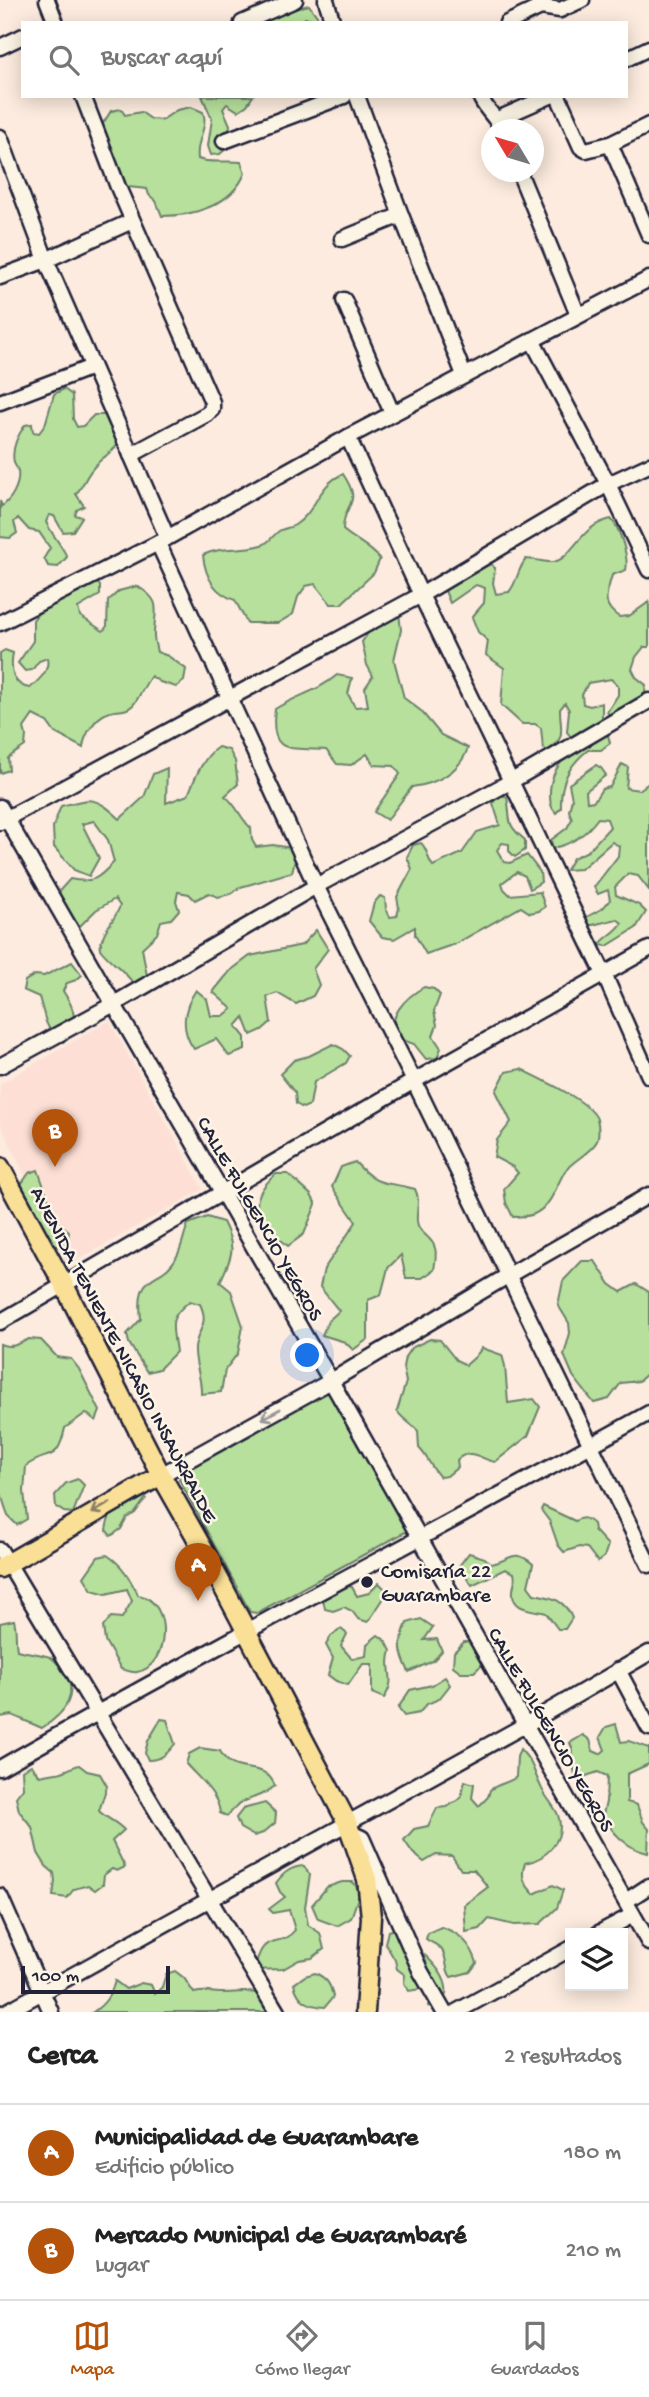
<!DOCTYPE html>
<html lang="es">
<meta charset="utf-8">
<style>
:root{--surface:#fff;--page:#f6f6f6;--text:#222;--muted:#767676;--line:#e0e0e0;--accent:#b45309}
body{margin:0;font-family:"Gochi Hand",sans-serif;background:var(--page);color:var(--text)}
.controls{position:absolute;right:21px;bottom:21px;display:grid;overflow:hidden;border-radius:0px;box-shadow:0 4px 18px #0003}
.controls button{width:63px;height:63px;display:grid;place-items:center;padding:0;border:0;border-bottom:2px solid var(--line);background:var(--surface);color:var(--text);font:35px sans-serif}
.compass{position:absolute;left:481px;top:119px;width:63px;height:63px;border-radius:50%;background:var(--surface);box-shadow:0 4px 18px #0003;rotate:308deg}
.scale{position:absolute;left:21px;bottom:18px;width:149px;box-sizing:border-box;padding-left:7px;border:4px solid #22223b;border-top:0;font-size:19px;line-height:24px;white-space:nowrap;color:#22223b;-webkit-text-stroke:5px #fcf5e5;paint-order:stroke}
.you{position:absolute;left:308px;top:1356px;width:24px;height:24px;margin:-18px;border:5px solid #fff;border-radius:50%;background:#1a73e8;box-shadow:0 0 0 10px #1a73e833}
.badge{display:grid;place-items:center;width:46px;height:46px;border-radius:50%;background:var(--accent);color:#fff;font-size:23px;font-weight:700}
.pin{position:absolute;translate:-50% -58px;filter:drop-shadow(0 2px 4px #0008)}
.pin::after{content:'';position:absolute;top:37px;width:24px;height:21px;background:inherit;clip-path:polygon(0 0,100% 0,50% 100%)}
.list{margin:0;padding:0;list-style:none}
h2{display:flex;justify-content:space-between;align-items:center;height:91px;margin:0;padding:0 28px;font-size:30px}
h2 small{font-size:23px;font-weight:400;color:var(--muted)}
.list li{display:grid;grid-template-columns:46px 1fr auto;gap:21px;align-items:center;box-sizing:border-box;height:98px;padding:0 28px;border-top:2px solid var(--line)}
.list b{display:block;font-size:26px;white-space:nowrap}
.list p{margin:0;font-size:23px;white-space:nowrap;color:var(--muted)}
.list em{font-size:23px;font-style:normal;color:var(--muted)}
.icon{flex:none;width:38px;height:38px;fill:none;stroke:currentColor;stroke-width:2;stroke-linecap:round;stroke-linejoin:round}
.map{position:relative;flex:none;width:649px;height:2012px;overflow:hidden}
.search{position:absolute;background:var(--surface);box-shadow:0 4px 18px #0003;left:21px;right:21px;top:21px;height:77px;display:flex;align-items:center;gap:18px;box-sizing:border-box;padding:0 24px;border-radius:0px;color:var(--muted);font-size:26px}
.sheet{height:287px;background:var(--surface)}
nav{display:flex;justify-content:space-around;align-items:center;box-sizing:border-box;height:98px;border-top:2px solid var(--line);background:var(--surface);font-size:19px;color:var(--muted)}
nav a{display:grid;justify-items:center;gap:4px}
nav .on{color:var(--accent)}
.map>svg:first-child{display:block}
.built{fill:#fddfd5}
.green{fill:#b6e09c;stroke:#6c816c;stroke-width:2}
.lines{fill:none;stroke-linecap:round;stroke-linejoin:round}
.minor-casing{stroke:#22223b;stroke-width:19}
.major-casing{stroke:#22223b;stroke-width:23}
.minor{stroke:#fcf5e5;stroke-width:14}
.major{stroke:#fadf96;stroke-width:18}
.oneway{stroke:#9a9698}
.oneway2{stroke:#8e8068}
.poi-dot{fill:#22223b;stroke:#fcf5e5;stroke-width:2.5}
.labels{text-anchor:middle;stroke-width:5;stroke-linejoin:round;paint-order:stroke}
.street-label{font-size:21px;fill:#22223b;stroke:#fcf5e5}
.poi-label{font-size:21px;fill:#22223b;stroke:#fcf5e5;text-anchor:start}
</style>
<div class="map">
<svg width="649" height="2012" viewBox="0 0 649 2012">
<rect width="100%" height="100%" fill="#fcebde"/>
<filter id="ink" filterUnits="userSpaceOnUse"><feTurbulence type="fractalNoise" baseFrequency=".0143" numOctaves="2"/><feDisplacementMap in="SourceGraphic" scale="14" xChannelSelector="R" yChannelSelector="G"/><feConvolveMatrix kernelMatrix="1 2 1 2 8 2 1 2 1" color-interpolation-filters="sRGB"/></filter>
<g filter="url(#ink)">
<polygon class="built" points="109,1021 203,1189 68,1265 0,1123 0,1084"/>
<g class="green">
<path d="M309,5l13,18h-10l-2,-5h-5l-4,5h-43c17,-9 34,-14 51,-18z"/>
<polygon points="202,96 253,96 247,105 238,111 227,104 223,109 230,125 227,148 220,154 211,155 208,146 212,119"/>
<path d="M191,107l12,5c6,16 -8,28 -5,47 13,5 28,1 43,3l4,11c-13,32 -51,43 -83,43l-6,-15 -7,-6 -2,-6 -19,-2 -15,-10 -18,-41 16,-25 10,-2 4,6 16,-3 10,7 11,1 15,-10z"/>
<path d="M64,389l8,6 1,24 4,8 6,-1 11,-11h12l14,25c-6,13 -16,15 -24,25 -9,8 -12,20 -20,29l8,12 -7,4 -2,5 7,2 -9,14 -10,1 -9,-16 -5,-1 -3,7c6,13 15,22 21,35l-9,10 -10,-1 -4,-8 6,-10 -11,-16 -10,-2 -11,-12 -4,4 3,11 -7,5 -10,-1v-36l2,5c9,-6 18,-21 16,-34 0,-4 -4,-7 -4,-10 -3,-13 4,-27 11,-37l7,-1 1,8 6,1 6,-8 9,-31z"/>
<path d="M343,474c21,32 0,27 0,56 13,11 27,16 37,29l-6,14 -33,31h-10l-16,-20 -9,2 -8,11 -5,17 -15,9h-31l-12,-23c-21,-7 -30,-24 -32,-45 17,-9 39,-4 59,-10 7,-2 11,-10 17,-14 5,-3 11,-3 16,-6 22,-14 22,-40 48,-51z"/>
<path d="M611,519c9,9 18,39 15,51l-14,5c-5,19 -12,29 7,42l10,-1 20,-14v45h-5l-8,10 -4,12 4,8 10,8 -2,12 -33,20 -4,-5 11,-17v-9l-7,-7 -23,4 -6,12 1,9 7,2 12,-3v14l-6,13 -16,1 -5,11 -8,-10 2,-22 -4,-7 -5,6c0,21 7,28 -12,42l-5,-3 -2,-20 -6,-4h-13l-21,-19 3,-37 -18,-13 2,-14 -10,-9 -6,-15 12,-14 1,-15 -9,-3 -26,18 -5,-12 9,-11 37,-17 4,6 -2,14 3,11 13,-2c9,-11 8,-22 17,-33 8,0 21,4 28,3 20,-5 25,-36 57,-43z"/>
<path d="M94,577l6,9v9l-22,13 2,8 23,15 4,-5 1,-25 11,-10 18,-5c27,16 17,24 17,49 0,6 2,12 3,17l11,4 18,13 -2,12 -8,6 -16,-5 -9,-6c-7,9 -11,21 -18,29 -8,8 -17,4 -26,8 -12,5 -23,22 -24,35l-28,-15 -8,-11 -14,-7 -9,13 2,7 -1,11 -17,12 1,12 -9,3v-120l5,-3 8,3c-3,15 -1,33 17,35 9,-8 20,-17 17,-30l-8,3 -7,9 -7,1 -7,-8 15,-22v-21l7,-9 3,-11z"/>
<path d="M399,613l2,17 -7,30 10,38 17,13 20,24 27,13c-8,24 -32,36 -56,39l-25,33 -13,-8 26,-38 -6,-8 -20,-1 -7,-11 -16,11 -14,-1 -11,-14c-35,-3 -57,7 -51,-41 22,-14 42,-17 62,-34l15,3 -4,16 7,13 13,-1 -3,-18 8,-12 -6,-11 -5,-23 14,-21z"/>
<path d="M608,735l2,8 -9,7h-13c-20,16 -28,33 -27,58l-5,5c-6,-6 -6,-12 -6,-20 0,-30 30,-54 58,-58z"/>
<path d="M218,747l11,3 6,11 3,23 -13,12c12,9 15,22 26,32l1,12 4,7 17,-2 18,3 4,12 -3,12 -51,15 -11,7 -12,3 -9,-4 -14,7 -6,-6 -11,-2 -2,9 3,9 -8,9 -10,2 -4,13 -15,14 5,28 -8,6 -6,1c-11,-15 -22,-20 -33,-34 3,-22 12,-23 20,-43l-5,-7 -19,11 -18,18 -23,-26 6,-13 9,-10c23,5 29,-1 44,-17l-6,-22 -14,-19 -12,3 17,34 -10,18 -15,-6 -20,-23 -1,-20 8,-21c32,-9 35,-9 59,13l24,-22 9,-23 14,-6 -1,35 22,-8c7,-17 15,-38 30,-48z"/>
<path d="M622,764l6,3 -2,21 13,2 10,-7v107l-11,-14 -10,-2 -13,13 1,8 23,10 7,7 -10,16 -29,18 -8,-1c7,-9 17,-12 23,-22l-5,-4 -29,7 -3,-8 18,-10 7,-8 -2,-10 -10,4 -4,-7 24,-31 1,-10 -7,-4 -31,27 -15,1 7,-12 15,-7 22,-24 -3,-8 -9,-1c-12,16 -25,26 -45,30l-2,-8 16,-12 5,-9 -3,-8 3,-12 -3,-15 27,-19 5,3 5,7 -20,16 1,11 7,-1 8,-12 8,-2z"/>
<path d="M500,794l7,3c5,25 -3,25 18,43v10l-10,7 -6,-6v-7l-7,-1 -5,7 7,12 6,1 17,-8 13,17 1,10 -11,7 -5,-13 -8,-4 -15,11 2,6 6,6 30,-3 5,15 -6,4 -9,2 -9,-6 -66,37 -29,10 -11,-19v-8l-21,12 -12,-2 -13,-16 5,-18 6,-7 5,2 1,11 4,8 7,-1 2,-8 -2,-11 15,-28 -5,-12 6,-12 8,-2c7,6 6,16 12,23l29,-13 15,-21 23,-7 -7,-22z"/>
<path d="M316,930l12,19 -15,20 6,16 -6,11 -17,8 -19,-11 -10,4 4,25 -9,8 -11,5 -7,-18 -8,9 9,11v13l-16,6 -13,-17 -22,10c-14,-19 -11,-40 2,-59l11,9 4,17h12l9,-7 -19,-17 17,-21 20,-15 52,-11z"/>
<path d="M72,962l10,13 -6,5 -9,3 -4,8c14,21 13,26 4,49l-4,2 -9,-3 -8,-17 -7,-25 -16,-7 2,-9 10,-6 9,1z"/>
<path d="M424,987l10,2 6,6 -6,16 3,14 -4,11 8,12 -4,10 -11,1 -12,-15 -17,-6c-12,-21 9,-41 27,-51z"/>
<polygon points="333,1044 343,1049 350,1056 346,1063 314,1082 310,1105 303,1108 296,1104 295,1093 280,1074 294,1060 309,1056"/>
<path d="M521,1069c18,9 69,32 76,50 2,6 2,17 0,22 -6,12 -24,19 -32,30 -10,16 -12,34 -31,43 -6,3 -15,2 -21,3l-7,-14 -2,-14 14,-16 -5,-6 -19,-10 3,-17 14,-18 -15,-31 10,-19z"/>
<path d="M355,1162c25,27 28,18 60,27 6,12 1,19 2,32 1,13 15,15 18,27 2,6 0,15 -1,22l-12,8h-16l-5,-23 -13,13 -7,27 -13,5v39l-15,11 -8,-8 -23,-7 6,-14 11,-10 -19,-24 4,-18 32,-47 -24,-35 9,-20z"/>
<polygon points="38,1170 56,1221 69,1231 68,1240 59,1247 48,1243 20,1186 29,1173"/>
<path d="M276,1174h12l23,21 5,9 -12,30 -16,12c-28,-24 -47,-42 -12,-72z"/>
<path d="M207,1217l16,5c14,27 9,34 -3,60l11,9 12,35 -5,27 -13,17 -4,22 -20,2c1,-16 -7,-30 -6,-46 2,-19 15,-23 5,-44l-10,-3c-24,18 -17,25 -14,51l-17,17 -12,3 -18,-29 -2,-9 14,-15c-6,-52 21,-33 36,-63 5,-9 7,-22 11,-32z"/>
<polygon points="582,1261 595,1261 610,1284 621,1292 636,1284 649,1292 649,1372 639,1381 621,1383 609,1399 594,1403 573,1376 564,1355 570,1333 569,1323 558,1305 563,1281"/>
<path d="M29,1339l12,1 16,17 14,2 8,10 21,42 -4,10 -10,-8 -21,15c-8,37 -16,21 -39,38l-2,25 3,28 -10,6 -9,-9 -8,-25v-147c11,5 19,0 29,-5z"/>
<path d="M430,1339l10,1 16,20 10,5 9,-8 7,-9 20,7 3,11 3,37 26,-4 6,8 -12,29 -33,26c-15,-3 -25,-15 -38,-2l1,7 -11,9 -7,1c-9,-9 -12,-20 -21,-29l-1,-17c-6,-7 -16,-12 -21,-20l9,-29 -3,-15 2,-10 6,-9z"/>
<polygon points="320,1391 330,1394 409,1530 257,1613 250,1612 179,1479 189,1460"/>
<polygon points="78,1479 84,1485 73,1513 64,1512 56,1507 55,1495 66,1483"/>
<path d="M140,1492l6,6 -11,15 -8,5 -6,11 -10,7 -5,-6c3,-22 16,-27 34,-38z"/>
<path d="M543,1506l32,15c7,-5 12,-3 18,3l1,6 14,15 -4,12 -6,5 -11,-14 -8,-1 -15,5 -6,-7 -8,-23 -9,-12z"/>
<path d="M469,1553l16,5 5,6c21,-3 23,-17 43,0l-5,22 6,8c18,3 31,6 38,24l-7,11h-7l-12,-16c-14,-4 -35,-2 -33,-23 1,-7 3,-10 1,-17l-9,-4 -33,16 -13,-19z"/>
<path d="M107,1555c16,10 23,24 31,40 36,6 31,72 -1,77 -5,1 -11,-2 -16,-3l-16,-28 -2,-14 8,-10 11,1 10,-17 -5,-12 -21,5 -14,-4 -8,-13 14,-20z"/>
<polygon points="379,1583 388,1592 368,1622 358,1619 352,1611 344,1607 333,1611 325,1609 323,1599 339,1585 352,1587 357,1596 369,1593"/>
<path d="M421,1619l12,8 -9,13 13,-1 5,12 -9,10 -24,11c-10,-21 -11,-27 -2,-49z"/>
<path d="M14,1620c3,11 1,19 3,30 7,2 29,5 33,7 6,3 11,11 15,16 15,24 -4,43 -23,55l-30,-13 -12,2v-94z"/>
<path d="M341,1629l6,5 -6,12 11,13 14,-3 1,-12 11,-9 8,6 5,10c-7,21 7,26 -7,47l-12,-5v-29h-9l-15,21 -12,-4 -8,-6 5,-17 -7,-13 5,-9z"/>
<polygon points="464,1642 472,1642 484,1663 474,1672 461,1672 453,1666 454,1652"/>
<polygon points="445,1677 450,1685 439,1699 427,1704 419,1713 404,1716 398,1708 410,1690 432,1685"/>
<path d="M161,1719l6,1 8,24c-8,10 -14,16 -27,16l-3,-7 3,-12z"/>
<path d="M616,1724l5,18 8,-1 20,7v16l-22,10v28l10,3 6,17 6,7 -1,24c-20,-4 -37,-20 -45,-39l3,-12 1,-26 -9,-4 -21,7c-7,-12 0,-21 -7,-36l13,-8 7,5 3,11 7,3 5,-4 -5,-13 6,-10z"/>
<path d="M200,1748l20,3c15,29 44,6 55,35l-10,7 -25,10 -13,13 -7,-3c-2,-20 -22,-35 -34,-49l3,-10z"/>
<path d="M520,1749c15,16 12,20 21,38 4,10 13,18 17,28 8,24 -11,44 -33,48 -5,13 -1,21 9,31l19,-9 10,5 -6,18 -17,16 -26,1 -25,-6 -9,10 -14,3 -2,-27 24,-18 -14,-17h-13l-9,-14 -16,-1 -12,7 -11,-9 -9,-13 10,-11 14,-3 9,-18 10,-1 14,-9 4,-17 9,3 -2,14 7,8 9,-9 2,-7c9,-7 17,-6 26,-13l1,-20z"/>
<path d="M31,1765l9,11c7,-2 11,-2 17,-3 8,-1 14,-6 22,-8l8,6 13,3 7,12 -8,25c8,8 17,10 25,19l-12,11 13,26 -8,4 -5,-2 -8,6 -1,9 -8,6 -7,-5 -14,4 -7,9 -14,-2 2,-15 -1,-8 -8,-7 -8,-13 -6,-26 -13,-16 -3,-14 7,-9 -1,-18z"/>
<polygon points="265,1803 276,1813 275,1823 263,1833 254,1836 240,1828 236,1818 243,1809"/>
<path d="M304,1866l6,9 -5,32 3,18 12,8 4,16 -12,9 -13,2 -16,9 -30,1c3,-6 5,-15 9,-21 8,-12 21,-4 33,-19l-6,-20 -16,3 -4,-4 16,-12 -5,-5 -4,-9c8,-11 15,-16 28,-17z"/>
<polygon points="342,1882 353,1882 360,1892 351,1918 337,1926 318,1919 312,1905 327,1887"/>
<path d="M441,1927c18,5 31,18 36,36l-7,9 -19,5c-7,-9 -3,-20 -10,-28 -4,-5 -10,-6 -15,-10l2,-6z"/>
<path d="M396,1929c15,15 54,41 50,65 -1,4 -7,11 -9,15l-9,-3 2,-18 -4,-5 -6,6 -11,2 -5,-8 1,-8 -8,-6 -2,-9 -10,-17 3,-12z"/>
<path d="M175,1971l9,7 10,15c13,-3 15,0 27,0 27,1 36,-10 52,19h-180c12,-8 18,-17 22,-31l11,8 15,-6 10,2 4,9 7,-7 4,-13z"/>
<path d="M315,1973c12,5 16,12 18,24l-8,10c-16,-1 -27,-6 -31,-23l11,-8z"/>
</g>
<g class="lines">
<g class="minor-casing">
<g id="minor">
<polyline points="47,0 56,23"/>
<polyline points="326,0 333,23"/>
<polyline points="538,0 541,7 560,10 582,0"/>
<polyline points="242,23 295,0"/>
<polyline points="507,23 541,7"/>
<polyline points="0,47 23,36"/>
<polyline points="626,59 649,48"/>
<polyline points="83,96 118,187 212,402 212,409 207,414 131,455"/>
<polyline points="357,96 401,215 464,375"/>
<path d="M480,96c5,14 16,20 22,34"/>
<polyline points="558,96 581,147 586,150 610,144 649,125"/>
<polyline points="498,119 550,96"/>
<polyline points="0,137 46,260 167,537"/>
<polyline points="224,141 344,96"/>
<polyline points="610,144 649,235"/>
<polyline points="519,172 578,315"/>
<polyline points="342,239 401,215"/>
<polyline points="0,277 46,260 132,221"/>
<polyline points="344,300 392,413"/>
<polyline points="532,340 608,484 649,570"/>
<polyline points="0,402 92,367"/>
<polyline points="348,437 421,595 604,974 649,1076"/>
<polyline points="158,543 316,886 414,1081 649,1565"/>
<polyline points="0,623 158,543 348,437 649,279"/>
<polyline points="0,807 331,1381 649,1943"/>
<polyline points="0,822 421,595 608,484 649,465"/>
<polyline points="0,1066 114,1004 316,886 510,782 649,701"/>
<polyline points="0,1322 414,1081 649,949"/>
<polyline points="161,1475 331,1381 509,1275 649,1195"/>
<polyline points="0,1550 277,2012"/>
<polyline points="618,1670 649,1728"/>
<path d="M0,1768c214,-123 434,-235 649,-355"/>
<polyline points="351,1833 362,1838 421,1972 444,2012"/>
<polyline points="0,1896 51,2012"/>
<polyline points="626,1901 649,1886"/>
<polyline points="599,1933 633,1915"/>
<polyline points="6,2012 525,1725 649,1653"/>
<polyline points="456,2012 570,1949"/>
</g>
</g>
<g class="major-casing">
<g id="major">
<polyline points="0,1167 64,1285 161,1475 203,1549 347,1822 367,1879 371,1917 365,2012"/>
<polyline points="0,1568 161,1475"/>
</g>
</g>
<use href="#minor" class="minor"/>
<use href="#major" class="major"/>
</g>
<defs><path id="oneway-shaft" d="M-6 0H5M1.5-3L5.5 0L1.5 3" fill="none" stroke-width="1.6" stroke-linecap="round" stroke-linejoin="round" transform="scale(1.75)"/></defs>
<use class="oneway" href="#oneway-shaft" transform="translate(271 1414) rotate(151)"/>
<use class="oneway2" href="#oneway-shaft" transform="translate(101 1508) rotate(150)"/>
</g>
<circle class="poi-dot" cx="367" cy="1582" r="7"/>
<g class="labels">
<g class="street-label">
<text transform="translate(261 1218) rotate(60)" y="7">CALLE FULGENCIO YEGROS</text>
<text transform="translate(125 1354) rotate(62)" y="7">AVENIDA TENIENTE NICASIO INSAURRALDE</text>
<text transform="translate(552 1729) rotate(60)" y="7">CALLE FULGENCIO YEGROS</text>
</g>
<g class="poi-label">
<text x="381" y="1577">Comisaría 22<tspan x="381" dy="24">Guarambare</tspan></text>
</g>
</g>
</svg>
<div class="controls">
<button><svg class="icon" aria-label="layers" viewBox="0 0 24 24"><path d="M12 4l9 5-9 5-9-5zM3 14l9 5 9-5"/></svg></button>
</div>
<svg class="compass" viewBox="-18 -18 36 36"><path d="M0-13l5 13h-10z" fill="#e53935"/><path d="M0 13l5-13h-10z" fill="#767676"/></svg>
<div class="scale">100 m</div>
<div class="you"></div>
<div class="pin badge" style="left:198px;top:1601px">A</div>
<div class="pin badge" style="left:55px;top:1167px">B</div>
<div class="search"><svg class="icon" aria-label="search" viewBox="0 0 24 24"><circle cx="10" cy="10" r="6"/><path d="M15 15l6 6"/></svg>Buscar aquí</div>
</div>
<section class="sheet">
<h2>Cerca<small>2 resultados</small></h2>
<ul class="list">
<li><span class="badge">A</span><div><b>Municipalidad de Guarambare</b><p>Edificio público</p></div><em>180 m</em></li>
<li><span class="badge">B</span><div><b>Mercado Municipal de Guarambaré</b><p>Lugar</p></div><em>210 m</em></li>
</ul>
</section>
<nav>
<a class="on"><svg class="icon" aria-label="map" viewBox="0 0 24 24"><path d="M3 6l6-2 6 2 6-2v14l-6 2-6-2-6 2zM9 4v14M15 6v14"/></svg>Mapa</a>
<a><svg class="icon" aria-label="directions" viewBox="0 0 24 24"><path d="M12 3l9 9-9 9-9-9zM9 14v-3h6M13 9l2 2-2 2"/></svg>Cómo llegar</a>
<a><svg class="icon" aria-label="saved" viewBox="0 0 24 24"><path d="M7 4h10v16l-5-4-5 4z"/></svg>Guardados</a>
</nav>
